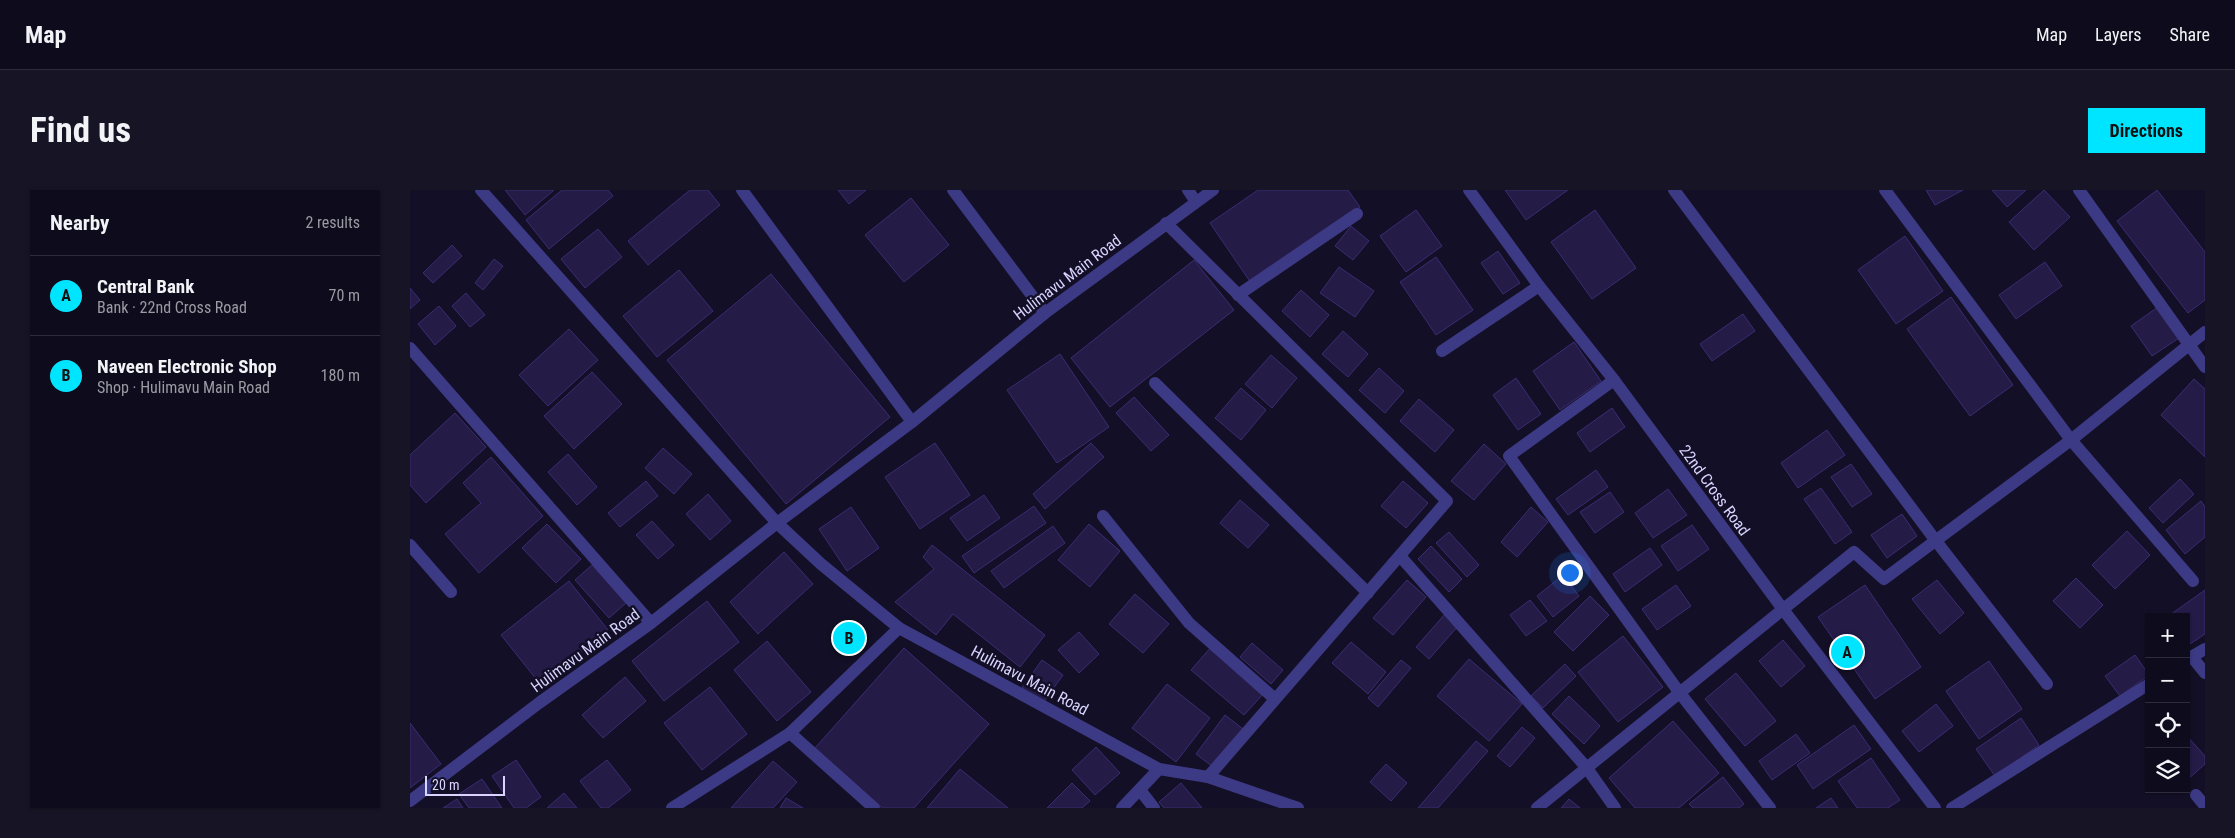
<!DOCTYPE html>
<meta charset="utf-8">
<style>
:root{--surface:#0e0b1c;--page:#171425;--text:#f1f3f6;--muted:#9b9ba3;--line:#2e2b3b;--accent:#00e5ff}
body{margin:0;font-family:"Roboto Condensed",sans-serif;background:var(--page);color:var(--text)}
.controls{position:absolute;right:15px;bottom:15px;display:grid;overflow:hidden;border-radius:0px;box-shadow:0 1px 4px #0004}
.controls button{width:45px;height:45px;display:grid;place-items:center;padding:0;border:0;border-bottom:1px solid var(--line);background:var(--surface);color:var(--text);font:25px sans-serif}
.scale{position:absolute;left:15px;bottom:12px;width:80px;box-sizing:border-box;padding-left:5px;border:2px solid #d9d4ff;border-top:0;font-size:14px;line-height:18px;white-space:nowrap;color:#d9d4ff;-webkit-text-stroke:4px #130f26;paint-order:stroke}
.you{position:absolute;left:1159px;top:382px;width:18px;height:18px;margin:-12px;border:4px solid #fff;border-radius:50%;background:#1a73e8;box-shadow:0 0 0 8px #1a73e833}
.badge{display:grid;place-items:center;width:32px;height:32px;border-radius:50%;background:var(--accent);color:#111;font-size:16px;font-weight:700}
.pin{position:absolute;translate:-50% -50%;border:2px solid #fff;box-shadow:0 1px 5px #0006}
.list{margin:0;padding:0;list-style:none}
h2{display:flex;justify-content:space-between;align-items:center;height:65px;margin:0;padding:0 20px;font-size:21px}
h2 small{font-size:16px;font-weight:400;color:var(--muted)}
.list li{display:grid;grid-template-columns:32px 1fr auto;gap:15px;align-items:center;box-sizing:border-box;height:80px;padding:0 20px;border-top:1px solid var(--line)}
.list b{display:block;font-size:19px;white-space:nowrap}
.list p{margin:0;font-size:16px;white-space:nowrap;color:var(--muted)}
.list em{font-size:16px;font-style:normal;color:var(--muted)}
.icon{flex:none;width:28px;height:28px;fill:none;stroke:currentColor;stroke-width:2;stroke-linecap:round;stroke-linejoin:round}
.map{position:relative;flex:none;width:1795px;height:618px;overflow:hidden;border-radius:0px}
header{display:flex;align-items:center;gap:30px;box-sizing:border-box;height:70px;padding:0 25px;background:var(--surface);border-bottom:1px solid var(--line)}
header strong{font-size:24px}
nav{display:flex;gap:28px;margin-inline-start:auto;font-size:18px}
.intro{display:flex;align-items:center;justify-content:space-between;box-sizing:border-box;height:120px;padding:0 30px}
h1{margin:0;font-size:35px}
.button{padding:12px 22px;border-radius:0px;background:var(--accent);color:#111;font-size:18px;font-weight:700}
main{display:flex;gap:30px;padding:0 30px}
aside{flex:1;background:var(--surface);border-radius:0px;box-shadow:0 1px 4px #0004}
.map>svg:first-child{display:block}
.building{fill:#241b47;stroke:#3b2d73}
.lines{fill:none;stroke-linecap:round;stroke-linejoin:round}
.minor{stroke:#3d3a85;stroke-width:12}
.tertiary{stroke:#3d3a85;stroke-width:12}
.labels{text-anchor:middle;stroke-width:5;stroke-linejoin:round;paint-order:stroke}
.street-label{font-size:16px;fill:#d9d4ff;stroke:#130f26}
</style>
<header>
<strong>Map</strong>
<nav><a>Map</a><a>Layers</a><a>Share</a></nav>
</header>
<div class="intro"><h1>Find us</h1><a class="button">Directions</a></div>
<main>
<aside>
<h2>Nearby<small>2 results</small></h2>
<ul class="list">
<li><span class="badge">A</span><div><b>Central Bank</b><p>Bank · 22nd Cross Road</p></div><em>70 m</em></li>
<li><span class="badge">B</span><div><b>Naveen Electronic Shop</b><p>Shop · Hulimavu Main Road</p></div><em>180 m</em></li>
</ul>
</aside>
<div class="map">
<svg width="1795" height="618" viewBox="0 0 1795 618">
<rect width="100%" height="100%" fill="#130f26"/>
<g class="building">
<polygon points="95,0 144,0 115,25"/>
<polygon points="152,0 198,0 203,6 139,59 116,30"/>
<polygon points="280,0 298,0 310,15 238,75 218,51"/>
<polygon points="428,0 456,0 439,14"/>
<polygon points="848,0 938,0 950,17 841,93 800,33"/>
<polygon points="1095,0 1158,0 1116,30"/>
<polygon points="1516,0 1553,0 1525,15"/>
<polygon points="1582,0 1616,0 1597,17"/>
<polygon points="1634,0 1660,27 1624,60 1599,32"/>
<polygon points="1747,0 1795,62 1795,110 1778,123 1707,31"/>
<polygon points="501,8 539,55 494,92 455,45"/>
<polygon points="1006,20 1032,56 996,82 970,46"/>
<polygon points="1185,20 1226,78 1182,109 1141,52"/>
<polygon points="941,36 959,51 943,70 925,56"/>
<polygon points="188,39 212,67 175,98 151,69"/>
<polygon points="1495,46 1533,101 1486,134 1448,80"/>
<polygon points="42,55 52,66 23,93 13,83"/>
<polygon points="1088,61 1110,93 1093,104 1071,73"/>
<polygon points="1026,67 1063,120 1026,145 990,92"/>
<polygon points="84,69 93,76 73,100 65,93"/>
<polygon points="784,70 824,120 700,217 661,168"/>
<polygon points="1635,72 1652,96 1606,129 1589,105"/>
<polygon points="929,77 964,101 945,127 910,103"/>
<polygon points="269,80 303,121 247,167 213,126"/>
<polygon points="361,84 480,227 376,314 257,170"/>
<polygon points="0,98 10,110 0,119"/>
<polygon points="891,100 919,125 900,147 872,121"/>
<polygon points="56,103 75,125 60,137 42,116"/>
<polygon points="1541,107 1603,195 1560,226 1497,139"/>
<polygon points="29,116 46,136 25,155 8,134"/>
<polygon points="1748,117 1769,148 1742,166 1721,136"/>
<polygon points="1333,124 1345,141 1302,171 1290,154"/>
<polygon points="159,139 188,170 138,216 109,185"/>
<polygon points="933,141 958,164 938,187 912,164"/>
<polygon points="1164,152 1191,191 1150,220 1123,181"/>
<polygon points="650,164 699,237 647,273 597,200"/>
<polygon points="861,165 887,188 862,218 835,194"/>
<polygon points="969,178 994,201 975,223 949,200"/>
<polygon points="182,182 212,214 164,259 134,226"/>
<polygon points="1106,188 1131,224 1108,240 1083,205"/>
<polygon points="1784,189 1795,199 1795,267 1751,225"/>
<polygon points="831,198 856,220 831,250 805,228"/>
<polygon points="724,207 759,245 741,261 706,223"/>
<polygon points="1009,209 1044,240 1025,262 990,231"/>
<polygon points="1202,218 1215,237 1180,262 1167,243"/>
<polygon points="45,223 76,257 16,313 0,295 0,265"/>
<polygon points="1417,240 1435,265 1388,298 1371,273"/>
<polygon points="525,253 560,305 510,339 475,287"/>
<polygon points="681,253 694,267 635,319 623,304"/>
<polygon points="1074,254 1096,274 1064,310 1041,291"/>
<polygon points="253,258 282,284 264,304 235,278"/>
<polygon points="158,264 187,297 167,315 138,282"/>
<polygon points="81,267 133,326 69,383 35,344 71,313 53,293"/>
<polygon points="1441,274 1462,304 1442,317 1421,287"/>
<polygon points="1186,280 1198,297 1158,325 1146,309"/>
<polygon points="1770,289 1784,304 1753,333 1739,318"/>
<polygon points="236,291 248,306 210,337 198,323"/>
<polygon points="993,291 1018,313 996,338 971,316"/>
<polygon points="1411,298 1442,342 1425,354 1394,309"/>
<polygon points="1258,299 1277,325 1243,348 1225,323"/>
<polygon points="1200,302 1214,322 1185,343 1170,322"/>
<polygon points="298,304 321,331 300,350 276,324"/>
<polygon points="574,305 590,328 557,351 540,328"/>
<polygon points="830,310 859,335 838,358 810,333"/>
<polygon points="1791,311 1795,317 1795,347 1775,364 1756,340"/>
<polygon points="624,316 636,333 564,383 552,366"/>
<polygon points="441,317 469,358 437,381 409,339"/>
<polygon points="1121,317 1138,332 1107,367 1091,352"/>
<polygon points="1492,324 1507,346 1477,368 1461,345"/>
<polygon points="242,331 264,355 248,369 226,345"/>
<polygon points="137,334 171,369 146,393 112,358"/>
<polygon points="679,334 710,361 680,397 648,370"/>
<polygon points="1282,335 1299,359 1268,381 1251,356"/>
<polygon points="643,336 655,353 594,398 581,381"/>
<polygon points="1717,341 1740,365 1705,399 1682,375"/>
<polygon points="1039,342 1069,375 1057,387 1026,353"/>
<polygon points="522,355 635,445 610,477 543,424 526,445 485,412 524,379 513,367"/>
<polygon points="1021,356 1052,389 1039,402 1008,369"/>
<polygon points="1240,358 1252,375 1215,402 1203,384"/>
<polygon points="374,362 403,394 348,444 320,412"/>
<polygon points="182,375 216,413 199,428 165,390"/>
<polygon points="1153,385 1169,406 1143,427 1127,406"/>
<polygon points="1666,388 1693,415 1670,438 1643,411"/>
<polygon points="997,390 1016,407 983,445 963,428"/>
<polygon points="1527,390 1554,423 1530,444 1502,409"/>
<polygon points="159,391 198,440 130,494 91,445"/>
<polygon points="1266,395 1281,416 1247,440 1232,419"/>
<polygon points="1455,395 1511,477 1465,509 1408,427"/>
<polygon points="1795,400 1795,444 1777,456 1776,427 1757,427"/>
<polygon points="725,404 759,434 733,463 699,434"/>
<polygon points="1180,406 1199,425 1163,461 1144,442"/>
<polygon points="1120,410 1137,431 1116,446 1100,425"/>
<polygon points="297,411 329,452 254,511 222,471"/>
<polygon points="1036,423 1049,435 1019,469 1006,457"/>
<polygon points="669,442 689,464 669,483 648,460"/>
<polygon points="1213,446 1253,497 1208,532 1168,482"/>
<polygon points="1373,450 1395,476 1371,497 1349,471"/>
<polygon points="357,451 401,502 367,531 324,480"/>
<polygon points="941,452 976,482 958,504 922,473"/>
<polygon points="842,453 873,480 861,494 830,467"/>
<polygon points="802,456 855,502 834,525 781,480"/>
<polygon points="494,458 579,534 504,618 472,618 405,558"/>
<polygon points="1725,465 1739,485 1710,506 1695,486"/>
<polygon points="1059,469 1112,514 1079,551 1027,506"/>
<polygon points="632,470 653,485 633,513 612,498"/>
<polygon points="991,470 1001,478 968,517 958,508"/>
<polygon points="1579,471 1612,519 1569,549 1536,501"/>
<polygon points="1155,474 1166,486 1133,518 1121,506"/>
<polygon points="1326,483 1366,531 1335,556 1295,509"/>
<polygon points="215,487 236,511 193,548 172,525"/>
<polygon points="757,494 800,528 766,572 722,538"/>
<polygon points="300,497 337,544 292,580 254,533"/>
<polygon points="1159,506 1190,536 1174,554 1142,524"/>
<polygon points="1526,514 1543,536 1509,562 1492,541"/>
<polygon points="815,525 833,539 803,577 786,564"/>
<polygon points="1611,528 1629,555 1585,586 1566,559"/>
<polygon points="1263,531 1309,583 1269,618 1225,618 1199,588"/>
<polygon points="0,533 31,574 0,598"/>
<polygon points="1444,535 1461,559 1403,599 1387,575"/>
<polygon points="1112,537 1125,548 1100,577 1087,566"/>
<polygon points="1386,544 1400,563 1362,590 1349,571"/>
<polygon points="1776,545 1795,566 1795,574 1777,590"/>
<polygon points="1066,551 1078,561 1028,618 1008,618"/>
<polygon points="686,557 710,583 685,605 662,580"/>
<polygon points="1461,568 1490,610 1478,618 1447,618 1428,591"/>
<polygon points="106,570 131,607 116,618 104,618 82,586"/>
<polygon points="197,570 221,600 198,618 191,618 170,591"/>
<polygon points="363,571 387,592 363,618 321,618"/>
<polygon points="976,574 997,593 981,611 960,592"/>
<polygon points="550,579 598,618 517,618"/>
<polygon points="1313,587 1334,614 1329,618 1283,618 1279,614"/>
<polygon points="72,589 92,618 59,618 49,604"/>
<polygon points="662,593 680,611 672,618 637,618"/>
<polygon points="771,593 792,618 754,618 749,612"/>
<polygon points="154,603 167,618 137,618"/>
<polygon points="376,608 393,618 370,618"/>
<polygon points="1421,608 1428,618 1406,618"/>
<polygon points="47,609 53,618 33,618"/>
<polygon points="1159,609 1170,618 1151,618"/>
</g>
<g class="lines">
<g class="minor">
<polyline points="71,0 367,333"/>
<polyline points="332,0 502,232"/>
<polyline points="543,0 635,123"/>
<polyline points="778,0 786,12"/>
<polyline points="1059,0 1129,96 1204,190 1372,418 1525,618"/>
<polyline points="1264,0 1526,351 1637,494"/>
<polyline points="1475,0 1661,250 1783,391"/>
<polyline points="1669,0 1795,177"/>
<polyline points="756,33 1037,311 798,587"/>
<polyline points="828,105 947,24"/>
<polyline points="0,158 241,433"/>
<polyline points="1032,161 1129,96"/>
<polyline points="1204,190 1099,266 1269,502 1360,618"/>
<polyline points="745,193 958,403"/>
<polyline points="693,326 779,433 865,509"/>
<polyline points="0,355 41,402"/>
<polyline points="990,366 1176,577 1205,618"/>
<polyline points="1782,467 1795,483"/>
<polyline points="1776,470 1795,459"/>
<polyline points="380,543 464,618"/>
<polyline points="730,600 744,618"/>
<polyline points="1786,605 1795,616"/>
<polyline points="262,618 380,543 489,438"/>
<polyline points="712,618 749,579"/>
<polyline points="1127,618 1444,362 1474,389 1661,250 1795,142"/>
<polyline points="1542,618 1739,494"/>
</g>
<g class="tertiary">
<polyline points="367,333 411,374 489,438 526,458 749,579 798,587 888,618"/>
<polyline points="0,611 129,513 241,433 367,333 502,232 635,123 803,0"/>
</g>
</g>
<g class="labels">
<g class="street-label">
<text transform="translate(657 87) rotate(-37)" y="6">Hulimavu Main Road</text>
<text transform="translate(1305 300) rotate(54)" y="6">22nd Cross Road</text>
<text transform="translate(175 460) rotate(-36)" y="6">Hulimavu Main Road</text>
<text transform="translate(620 490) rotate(28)" y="6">Hulimavu Main Road</text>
</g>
</g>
</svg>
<div class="controls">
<button>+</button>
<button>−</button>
<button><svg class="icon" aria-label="locate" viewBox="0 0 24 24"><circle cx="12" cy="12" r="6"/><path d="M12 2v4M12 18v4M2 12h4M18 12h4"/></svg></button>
<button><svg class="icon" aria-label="layers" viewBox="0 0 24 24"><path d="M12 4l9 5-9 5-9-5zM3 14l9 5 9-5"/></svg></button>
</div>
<div class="scale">20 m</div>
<div class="you"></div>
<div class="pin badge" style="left:1437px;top:462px">A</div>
<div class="pin badge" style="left:439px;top:448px">B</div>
</div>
</main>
